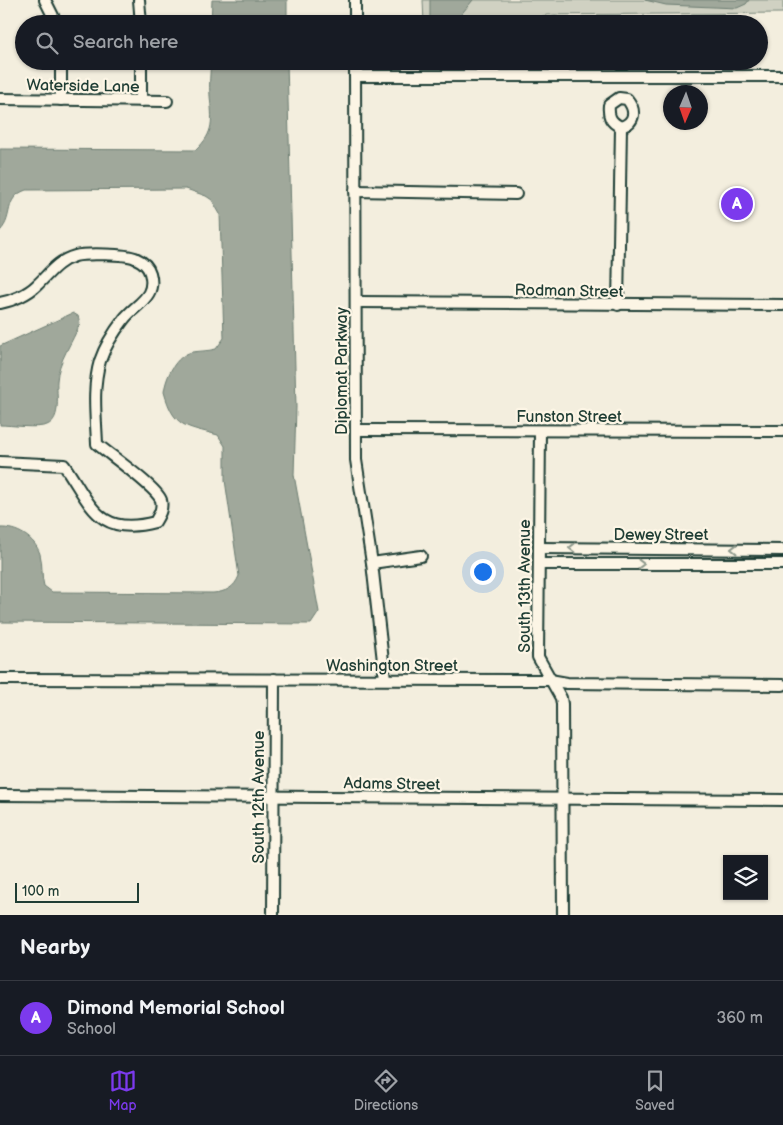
<!DOCTYPE html>
<style>
:root{--surface:#171b24;--page:#242831;--text:#f1f3f6;--muted:#9ea1a6;--line:#363941;--accent:#7c3aed}
body{margin:0;font-family:"Balsamiq Sans",sans-serif;background:var(--page);color:var(--text)}
.controls{position:absolute;right:15px;bottom:15px;display:grid;overflow:hidden;border-radius:0px;box-shadow:0 1px 4px #0004}
.controls button{width:45px;height:45px;display:grid;place-items:center;padding:0;border:0;border-bottom:1px solid var(--line);background:var(--surface);color:var(--text);font:25px sans-serif}
.compass{position:absolute;left:663px;top:85px;width:45px;height:45px;border-radius:50%;background:var(--surface);box-shadow:0 1px 4px #0004;rotate:182deg}
.scale{position:absolute;left:15px;bottom:12px;width:124px;box-sizing:border-box;padding-left:5px;border:2px solid #1f3d34;border-top:0;font-size:14px;line-height:18px;white-space:nowrap;color:#1f3d34;-webkit-text-stroke:4px #fcf5e5;paint-order:stroke}
.you{position:absolute;left:482px;top:571px;width:18px;height:18px;margin:-12px;border:4px solid #fff;border-radius:50%;background:#1a73e8;box-shadow:0 0 0 8px #1a73e833}
.badge{display:grid;place-items:center;width:32px;height:32px;border-radius:50%;background:var(--accent);color:#fff;font-size:16px;font-weight:700}
.pin{position:absolute;translate:-50% -50%;border:2px solid #fff;box-shadow:0 1px 5px #0006}
.list{margin:0;padding:0;list-style:none}
h2{display:flex;justify-content:space-between;align-items:center;height:65px;margin:0;padding:0 20px;font-size:21px}
h2 small{font-size:16px;font-weight:400;color:var(--muted)}
.list li{display:grid;grid-template-columns:32px 1fr auto;gap:15px;align-items:center;box-sizing:border-box;height:75px;padding:0 20px;border-top:1px solid var(--line)}
.list b{display:block;font-size:19px;white-space:nowrap}
.list p{margin:0;font-size:16px;white-space:nowrap;color:var(--muted)}
.list em{font-size:16px;font-style:normal;color:var(--muted)}
.icon{flex:none;width:28px;height:28px;fill:none;stroke:currentColor;stroke-width:2;stroke-linecap:round;stroke-linejoin:round}
.map{position:relative;flex:none;width:783px;height:915px;overflow:hidden}
.search{position:absolute;background:var(--surface);box-shadow:0 1px 4px #0004;left:15px;right:15px;top:15px;height:55px;display:flex;align-items:center;gap:12px;box-sizing:border-box;padding:0 18px;border-radius:28px;color:var(--muted);font-size:19px}
.sheet{height:140px;background:var(--surface)}
nav{display:flex;justify-content:space-around;align-items:center;box-sizing:border-box;height:70px;border-top:1px solid var(--line);background:var(--surface);font-size:14px;color:var(--muted)}
nav a{display:grid;justify-items:center;gap:2px}
nav .on{color:var(--accent)}
.map>svg:first-child{display:block}
.green{fill:#d0d1c2;stroke:#78877b}
.water{fill:#a0a89b;stroke:#6c7d72}
.lines{fill:none;stroke-linecap:round;stroke-linejoin:round}
.minor-casing{stroke:#1f3d34;stroke-width:14}
.minor{stroke:#fcf5e5;stroke-width:10}
.oneway{stroke:#8e998c}
.labels{text-anchor:middle;stroke-width:4.5;stroke-linejoin:round;paint-order:stroke}
.street-label{font-size:16px;fill:#1f3d34;stroke:#fcf5e5}
</style>
<div class="map">
<svg width="783" height="915" viewBox="0 0 783 915">
<rect width="100%" height="100%" fill="#f3eede"/>
<filter id="ink" filterUnits="userSpaceOnUse"><feTurbulence type="fractalNoise" baseFrequency=".02" numOctaves="2"/><feDisplacementMap in="SourceGraphic" scale="10" xChannelSelector="R" yChannelSelector="G"/><feConvolveMatrix kernelMatrix="1 2 1 2 8 2 1 2 1" color-interpolation-filters="sRGB"/></filter>
<g filter="url(#ink)">
<polygon class="green" points="423,0 783,0 783,13 547,15 514,24 424,24"/>
<g class="water">
<polygon points="212,0 287,0 287,24 211,24"/>
<polygon points="430,0 473,0 453,24 430,24"/>
<polygon points="645,0 749,0 746,4 737,8 666,5"/>
<path d="M211,61h76l9,346 -2,68 25,137 -8,12 -311,-2v-94c17,-1 35,10 40,26 3,11 1,22 4,32l8,6 161,1c13,-1 21,-5 26,-17l-14,-96v-34l-7,-11c-33,-9 -44,-7 -54,-43 2,-15 11,-36 28,-40 8,-1 16,-1 24,-3l8,-11 -4,-124 -8,-14 -6,-4 -20,-7 -160,1c-23,8 -12,27 -26,41v-82l196,1c19,-18 16,-30 14,-54 -1,-11 0,-23 1,-35z"/>
<path d="M73,313l5,3 2,7c-7,19 -22,38 -23,58 -1,13 5,38 -10,44 -10,4 -36,0 -47,0v-79z"/>
</g>
<g class="lines">
<g class="minor-casing">
<g id="minor">
<polyline points="45,0 57,24"/>
<polyline points="139,0 141,24"/>
<polyline points="355,0 355,24"/>
<polyline points="355,61 356,460 372,563 385,679"/>
<polyline points="355,76 783,76"/>
<polyline points="0,99 167,101"/>
<polyline points="61,100 61,61"/>
<polyline points="141,101 141,61"/>
<polyline points="355,191 516,194"/>
<polyline points="356,302 783,305"/>
<path d="M0,303c12,-2 28,-9 37,-18 13,-12 20,-24 38,-29 10,-3 51,-2 60,2 7,3 13,8 15,15 7,24 -13,30 -26,46 -10,13 -19,27 -24,42 -8,27 -4,56 -3,83 13,11 59,43 64,56 2,9 -2,15 -6,22 -57,15 -63,-16 -91,-57l-64,-3"/>
<path d="M618,305l3,-178c15,-5 15,-17 6,-28l-8,-1 -10,7c-1,11 1,17 12,22"/>
<polyline points="356,430 783,431"/>
<polyline points="540,431 538,657 561,698 562,704 563,915"/>
<polyline points="539,548 783,550"/>
<polyline points="372,563 421,556"/>
<polyline points="539,564 783,564"/>
<polyline points="0,679 550,680 567,683 783,685"/>
<polyline points="0,795 783,800"/>
<polyline points="273,915 274,679"/>
</g>
</g>
<use href="#minor" class="minor"/>
</g>
<defs><path id="oneway-chevron" d="M-2-3.5L2.5 0L-2 3.5" fill="none" stroke-width="1.6" stroke-linecap="round" stroke-linejoin="round" transform="scale(1.25)"/></defs>
<g class="oneway">
<use href="#oneway-chevron" transform="translate(572 548) rotate(-180)"/>
<use href="#oneway-chevron" transform="translate(734 549) rotate(-180)"/>
<use href="#oneway-chevron" transform="translate(641 564)"/>
</g>
</g>
<g class="labels">
<g class="street-label">
<text transform="translate(83 85) rotate(1)" y="6">Waterside Lane</text>
<text transform="translate(569 290) rotate(1)" y="6">Rodman Street</text>
<text transform="translate(341 371) rotate(-90)" y="6">Diplomat Parkway</text>
<text x="569" y="422">Funston Street</text>
<text x="661" y="540">Dewey Street</text>
<text transform="translate(524 586) rotate(-90)" y="6">South 13th Avenue</text>
<text x="392" y="671">Washington Street</text>
<text transform="translate(392 783) rotate(1)" y="6">Adams Street</text>
<text transform="translate(258 797) rotate(-90)" y="6">South 12th Avenue</text>
</g>
</g>
</svg>
<div class="controls">
<button><svg class="icon" aria-label="layers" viewBox="0 0 24 24"><path d="M12 4l9 5-9 5-9-5zM3 14l9 5 9-5"/></svg></button>
</div>
<svg class="compass" viewBox="-18 -18 36 36"><path d="M0-13l5 13h-10z" fill="#e53935"/><path d="M0 13l5-13h-10z" fill="#9ea1a6"/></svg>
<div class="scale">100 m</div>
<div class="you"></div>
<div class="pin badge" style="left:737px;top:204px">A</div>
<div class="search"><svg class="icon" aria-label="search" viewBox="0 0 24 24"><circle cx="10" cy="10" r="6"/><path d="M15 15l6 6"/></svg>Search here</div>
</div>
<section class="sheet">
<h2>Nearby<small></small></h2>
<ul class="list">
<li><span class="badge">A</span><div><b>Dimond Memorial School</b><p>School</p></div><em>360 m</em></li>
</ul>
</section>
<nav>
<a class="on"><svg class="icon" aria-label="map" viewBox="0 0 24 24"><path d="M3 6l6-2 6 2 6-2v14l-6 2-6-2-6 2zM9 4v14M15 6v14"/></svg>Map</a>
<a><svg class="icon" aria-label="directions" viewBox="0 0 24 24"><path d="M12 3l9 9-9 9-9-9zM9 14v-3h6M13 9l2 2-2 2"/></svg>Directions</a>
<a><svg class="icon" aria-label="saved" viewBox="0 0 24 24"><path d="M7 4h10v16l-5-4-5 4z"/></svg>Saved</a>
</nav>
